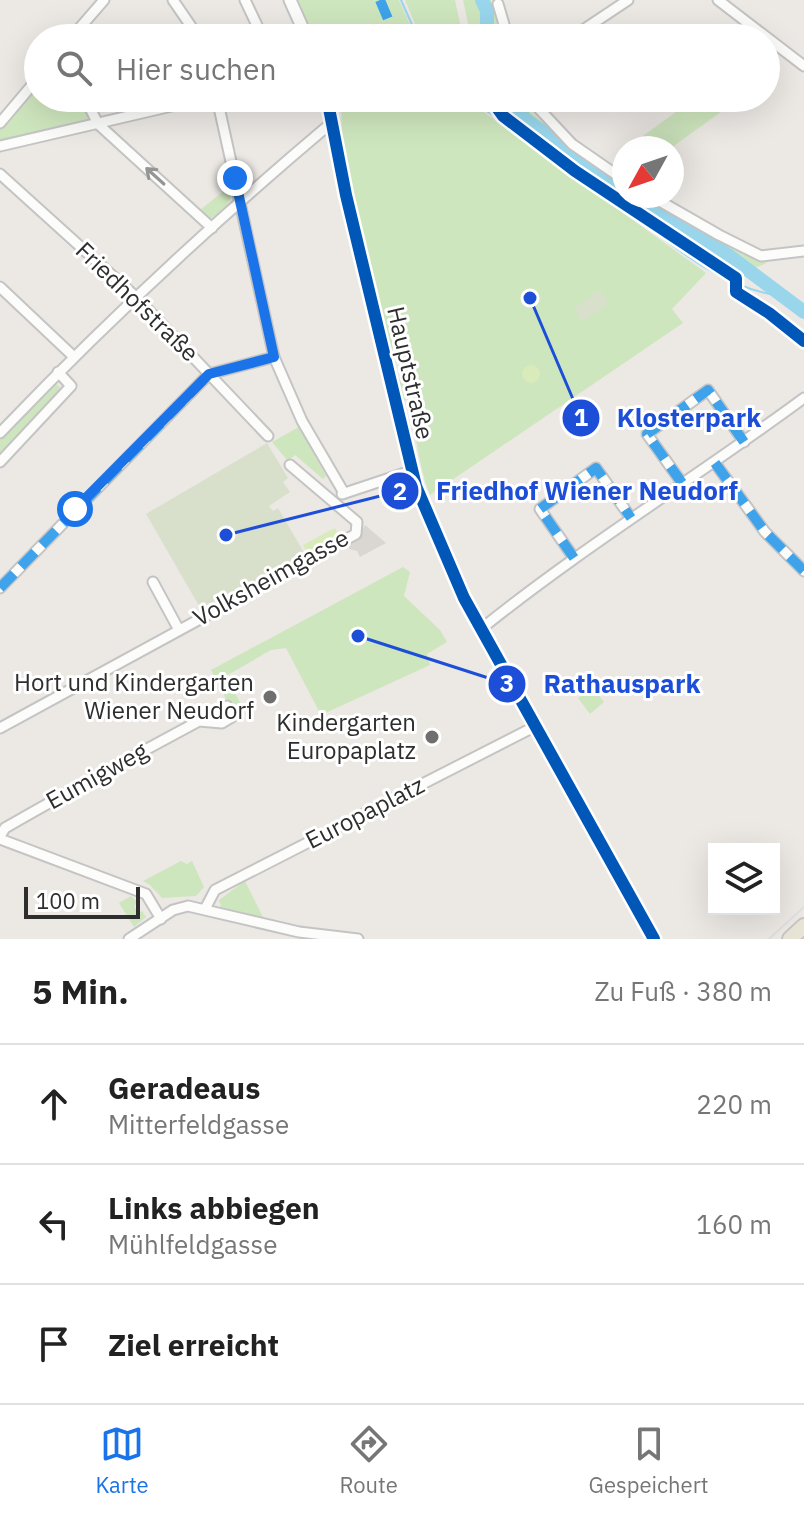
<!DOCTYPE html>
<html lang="de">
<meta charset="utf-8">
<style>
:root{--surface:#fff;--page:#f6f6f6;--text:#222;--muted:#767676;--line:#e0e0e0;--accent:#1a73e8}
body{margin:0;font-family:"IBM Plex Sans",sans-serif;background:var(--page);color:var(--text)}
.controls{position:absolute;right:24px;bottom:24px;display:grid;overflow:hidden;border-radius:0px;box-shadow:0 8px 32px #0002}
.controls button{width:72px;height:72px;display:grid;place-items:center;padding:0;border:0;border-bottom:2px solid var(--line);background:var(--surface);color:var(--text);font:40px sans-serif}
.compass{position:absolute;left:612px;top:136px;width:72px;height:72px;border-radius:50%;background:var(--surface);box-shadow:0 8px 32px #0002;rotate:230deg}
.scale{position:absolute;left:24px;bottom:20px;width:116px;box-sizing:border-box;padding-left:8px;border:4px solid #2e2e2e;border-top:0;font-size:22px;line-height:28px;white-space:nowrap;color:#2e2e2e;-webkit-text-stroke:6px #fff;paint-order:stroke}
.stop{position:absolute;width:24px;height:24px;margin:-18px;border:6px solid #1a73e8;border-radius:50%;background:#fff}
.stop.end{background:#1a73e8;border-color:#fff;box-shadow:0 2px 8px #0008}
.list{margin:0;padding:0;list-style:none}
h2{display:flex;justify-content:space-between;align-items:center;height:104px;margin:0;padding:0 32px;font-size:34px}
h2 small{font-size:26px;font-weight:400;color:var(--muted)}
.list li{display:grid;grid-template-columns:52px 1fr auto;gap:24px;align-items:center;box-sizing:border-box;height:120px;padding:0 32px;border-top:2px solid var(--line)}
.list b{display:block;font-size:30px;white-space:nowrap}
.list p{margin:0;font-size:26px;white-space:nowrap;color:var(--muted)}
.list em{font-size:26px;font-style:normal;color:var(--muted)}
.icon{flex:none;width:44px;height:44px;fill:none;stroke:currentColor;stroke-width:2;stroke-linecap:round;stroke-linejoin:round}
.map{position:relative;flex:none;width:804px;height:939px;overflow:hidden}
.search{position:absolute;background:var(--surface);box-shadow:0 8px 32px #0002;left:24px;right:24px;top:24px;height:88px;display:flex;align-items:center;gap:20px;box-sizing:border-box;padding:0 28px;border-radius:44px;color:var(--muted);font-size:30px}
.sheet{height:464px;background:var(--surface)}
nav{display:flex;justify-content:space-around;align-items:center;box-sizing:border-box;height:112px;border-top:2px solid var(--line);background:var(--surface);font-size:22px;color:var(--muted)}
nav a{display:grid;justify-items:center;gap:4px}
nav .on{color:var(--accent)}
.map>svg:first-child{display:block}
.green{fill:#cee6be}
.cemetery{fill:#d8e0cc}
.pitch{fill:#d9eabb}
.plaza{fill:#dad6d2}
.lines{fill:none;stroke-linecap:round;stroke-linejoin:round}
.stream{stroke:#99d6ec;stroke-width:2}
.river{stroke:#99d6ec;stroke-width:14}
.minor-casing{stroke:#c5c4c5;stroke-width:13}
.tertiary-casing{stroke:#c5c4c5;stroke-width:15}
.primary-casing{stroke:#c6c5c4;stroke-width:18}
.minor{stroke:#fcfcfb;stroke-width:9}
.tertiary{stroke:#fcfcfb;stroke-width:11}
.primary{stroke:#e8e4d6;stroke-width:14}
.tram{stroke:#dfdfe1;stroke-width:2}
.quiet{stroke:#3ea3eb;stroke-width:10;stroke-dasharray:20 10;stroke-linecap:butt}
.cycleway-casing{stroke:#fff;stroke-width:17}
.cycleway{stroke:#0057b8;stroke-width:12}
.oneway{stroke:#959594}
.route{stroke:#1a73e8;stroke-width:10}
.poi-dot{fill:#706f6e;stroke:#fff;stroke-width:3}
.labels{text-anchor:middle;stroke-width:6;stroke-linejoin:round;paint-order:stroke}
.street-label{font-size:24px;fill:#2e2e2e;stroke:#fff}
.poi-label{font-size:24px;fill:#2e2e2e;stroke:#fff;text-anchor:end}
.leader{fill:none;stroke:#1d4ed8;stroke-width:3}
.callout-dot{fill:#1d4ed8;stroke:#fff;stroke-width:3}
.mark-label{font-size:24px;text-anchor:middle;font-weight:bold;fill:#fff}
.callout-label{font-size:26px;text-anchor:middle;font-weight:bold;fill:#1d4ed8;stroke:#fff;stroke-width:6;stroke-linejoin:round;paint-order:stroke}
</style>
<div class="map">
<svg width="804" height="939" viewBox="0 0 804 939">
<rect width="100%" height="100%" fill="#ece8e4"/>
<g class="green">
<polygon points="298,0 399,0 416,38 315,38"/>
<polygon points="405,0 455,0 463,38 421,38"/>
<polygon points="463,0 491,0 503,38 471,38"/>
<polygon points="38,83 38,98 82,98 93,120 0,143 0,129"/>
<path d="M341,98h102l27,4 236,171 -34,36 11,14 -253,172c-11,-27 -15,-66 -21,-96l-9,1 -5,-21 6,-2 -5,-29 -7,1 -47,-208z"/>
<polygon points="494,98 520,98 522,104 573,149 572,155 624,192 624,196 634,199 644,197 728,245 767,263 739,274 717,264 580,172 505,114"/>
<polygon points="695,98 740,98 671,148 652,148 643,136"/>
<polygon points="230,186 233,194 226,206 210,219 200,210"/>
<polygon points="56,384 60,387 61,392 0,456 0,440"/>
<polygon points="299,427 326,476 323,479 295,455 288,461 272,442"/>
<polygon points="403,567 410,572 404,596 440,630 447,642 427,654 430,665 321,715 286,648 271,650 226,676 243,708 234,714 211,670"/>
<polygon points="592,687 604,702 590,714 578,698"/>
<polygon points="181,861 187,864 192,861 204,887 196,896 162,898 150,885 143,881"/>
<polygon points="245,881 264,919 221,907 219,900"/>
<polygon points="131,896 138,903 134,906 138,913 142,911 146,917 134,927 119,903"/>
</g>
<g class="cemetery">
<polygon points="600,290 609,303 582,322 573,309"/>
<polygon points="267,443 288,478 283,482 290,492 269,506 273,511 278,508 306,556 202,611 146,514"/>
</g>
<g class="pitch">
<circle cx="531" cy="374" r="9"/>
<polygon points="335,528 339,537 308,554 303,545"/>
</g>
<polygon class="plaza" points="365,525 386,543 360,557 357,551 349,549 348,545 359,535"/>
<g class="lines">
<g class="stream">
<polyline points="401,0 418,38"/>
<path d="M467,98c51,33 100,69 150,105 49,37 100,84 163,93"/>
</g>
<g class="river">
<polyline points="482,0 487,11 487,38"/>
<polyline points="506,98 526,120 624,188"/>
<polyline points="637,196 728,255 804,312"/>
</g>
<g class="minor-casing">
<g id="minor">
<polyline points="173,0 199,38"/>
<polyline points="245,0 263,38"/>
<polyline points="718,0 804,66"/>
<polyline points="498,4 508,38"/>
<polyline points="71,38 104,0"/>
<polyline points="571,38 628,0"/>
<polyline points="85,98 98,124 212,228"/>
<polyline points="217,98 274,357 302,421 344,493"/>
<polyline points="529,98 572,144 624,180"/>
<polyline points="0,123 38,78"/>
<polyline points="0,146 206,98"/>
<polyline points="0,174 136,297 268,436"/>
<polyline points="651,196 719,235 761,256 804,251"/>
<polyline points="0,287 73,356"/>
<polyline points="736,292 769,313 804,341"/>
<path d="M0,433c104,-109 215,-212 330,-309"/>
<polyline points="0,462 71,386 58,372"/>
<polyline points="715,463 765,532 804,571"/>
<polyline points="682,483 647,434 708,390 744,442"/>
<polyline points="342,494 411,471"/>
<polyline points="574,558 540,509 596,468 631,518"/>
<polyline points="153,582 179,630"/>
<polyline points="0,588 209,374 274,357"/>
<path d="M481,629c103,-83 216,-152 323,-231"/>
<polyline points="0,728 356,534 357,522 290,465"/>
<path d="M0,836l5,-8c73,-42 147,-82 222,-122l5,11 -10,6 -23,-2"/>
<polyline points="0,839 146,894 161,919"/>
<polyline points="205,909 215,890 534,727"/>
<polyline points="129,939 173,910 188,906 299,932 358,939"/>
</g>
</g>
<g class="tertiary-casing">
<g id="tertiary">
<polyline points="290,0 307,38"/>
<polyline points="327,98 346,195 416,486 464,598 654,939"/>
</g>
</g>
<g class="primary-casing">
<polyline id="primary" points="790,939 804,926"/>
</g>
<use href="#minor" class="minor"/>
<use href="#tertiary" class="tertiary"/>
<use href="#primary" class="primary"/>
<polyline class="tram" points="769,939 804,907"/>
<g class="quiet">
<polyline points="380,0 396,38"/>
<polyline points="715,463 765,532 804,571"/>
<polyline points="682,483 647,434 708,390 744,442"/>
<polyline points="574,558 540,509 596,468 631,518"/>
<polyline points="0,588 209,374"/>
</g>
<g class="cycleway-casing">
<g id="cycleway">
<polyline points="327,98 346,195 416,486 464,598 654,939"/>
<polyline points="490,98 503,116 575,171 736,278 736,292 769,313 804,341"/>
</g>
</g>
<use href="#cycleway" class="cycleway"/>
</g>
<defs><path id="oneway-shaft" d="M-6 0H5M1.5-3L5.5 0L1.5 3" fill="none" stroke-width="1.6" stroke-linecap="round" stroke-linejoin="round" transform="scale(2)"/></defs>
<use class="oneway" href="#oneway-shaft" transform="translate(155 176) rotate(-138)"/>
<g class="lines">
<polyline class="route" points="75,509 209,374 274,357 235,178"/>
</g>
<g class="poi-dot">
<circle cx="270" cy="697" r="8"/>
<circle cx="432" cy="737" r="8"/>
</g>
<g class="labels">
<g class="street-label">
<text transform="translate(137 302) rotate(44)" y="8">Friedhofstraße</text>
<text transform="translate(410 373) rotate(77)" y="8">Hauptstraße</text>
<text transform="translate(271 578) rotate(-29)" y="8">Volksheimgasse</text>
<text transform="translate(97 776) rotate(-29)" y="8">Eumigweg</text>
<text transform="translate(365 813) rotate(-27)" y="8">Europaplatz</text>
</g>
<g class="poi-label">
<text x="254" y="691">Hort und Kindergarten<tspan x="254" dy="28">Wiener Neudorf</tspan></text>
<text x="416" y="731">Kindergarten<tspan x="416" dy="28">Europaplatz</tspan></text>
</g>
</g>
<path class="leader" d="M530 298L581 418M226 535L400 491M358 636L507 684"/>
<g class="callout-dot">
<circle cx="530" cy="298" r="8"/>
<circle cx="226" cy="535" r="8"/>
<circle cx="358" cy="636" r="8"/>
<circle cx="581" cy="418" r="20"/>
<circle cx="400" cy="491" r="20"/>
<circle cx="507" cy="684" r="20"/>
</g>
<g class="mark-label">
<text x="581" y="426">1</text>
<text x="400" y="500">2</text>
<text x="507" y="692">3</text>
</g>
<g class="callout-label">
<text x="689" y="427">Klosterpark</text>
<text x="587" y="500">Friedhof Wiener Neudorf</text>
<text x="622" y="693">Rathauspark</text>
</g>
</svg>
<div class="controls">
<button><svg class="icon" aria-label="layers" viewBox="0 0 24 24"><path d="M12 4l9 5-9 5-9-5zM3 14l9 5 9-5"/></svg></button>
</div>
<svg class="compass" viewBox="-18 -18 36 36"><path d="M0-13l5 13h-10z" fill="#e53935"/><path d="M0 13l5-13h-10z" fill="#767676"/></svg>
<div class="scale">100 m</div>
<div class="stop" style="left:75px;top:509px"></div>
<div class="stop end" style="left:235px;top:178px"></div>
<div class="search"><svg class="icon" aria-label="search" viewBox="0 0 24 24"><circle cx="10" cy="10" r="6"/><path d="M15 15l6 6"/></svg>Hier suchen</div>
</div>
<section class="sheet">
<h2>5 Min.<small>Zu Fuß · 380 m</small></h2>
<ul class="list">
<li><svg class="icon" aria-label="ahead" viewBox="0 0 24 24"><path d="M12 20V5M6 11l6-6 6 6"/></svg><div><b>Geradeaus</b><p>Mitterfeldgasse</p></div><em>220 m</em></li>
<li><svg class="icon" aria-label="left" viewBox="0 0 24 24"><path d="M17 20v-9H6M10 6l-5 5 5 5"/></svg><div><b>Links abbiegen</b><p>Mühlfeldgasse</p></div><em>160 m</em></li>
<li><svg class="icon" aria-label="arrive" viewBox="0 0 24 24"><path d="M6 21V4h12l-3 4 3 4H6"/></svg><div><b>Ziel erreicht</b></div></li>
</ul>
</section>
<nav>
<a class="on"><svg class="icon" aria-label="map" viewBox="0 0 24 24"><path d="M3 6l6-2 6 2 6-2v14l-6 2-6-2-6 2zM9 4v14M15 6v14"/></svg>Karte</a>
<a><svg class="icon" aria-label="directions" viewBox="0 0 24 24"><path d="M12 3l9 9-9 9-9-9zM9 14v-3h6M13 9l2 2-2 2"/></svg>Route</a>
<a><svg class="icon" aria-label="saved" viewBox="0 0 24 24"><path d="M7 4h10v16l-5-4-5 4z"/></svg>Gespeichert</a>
</nav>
